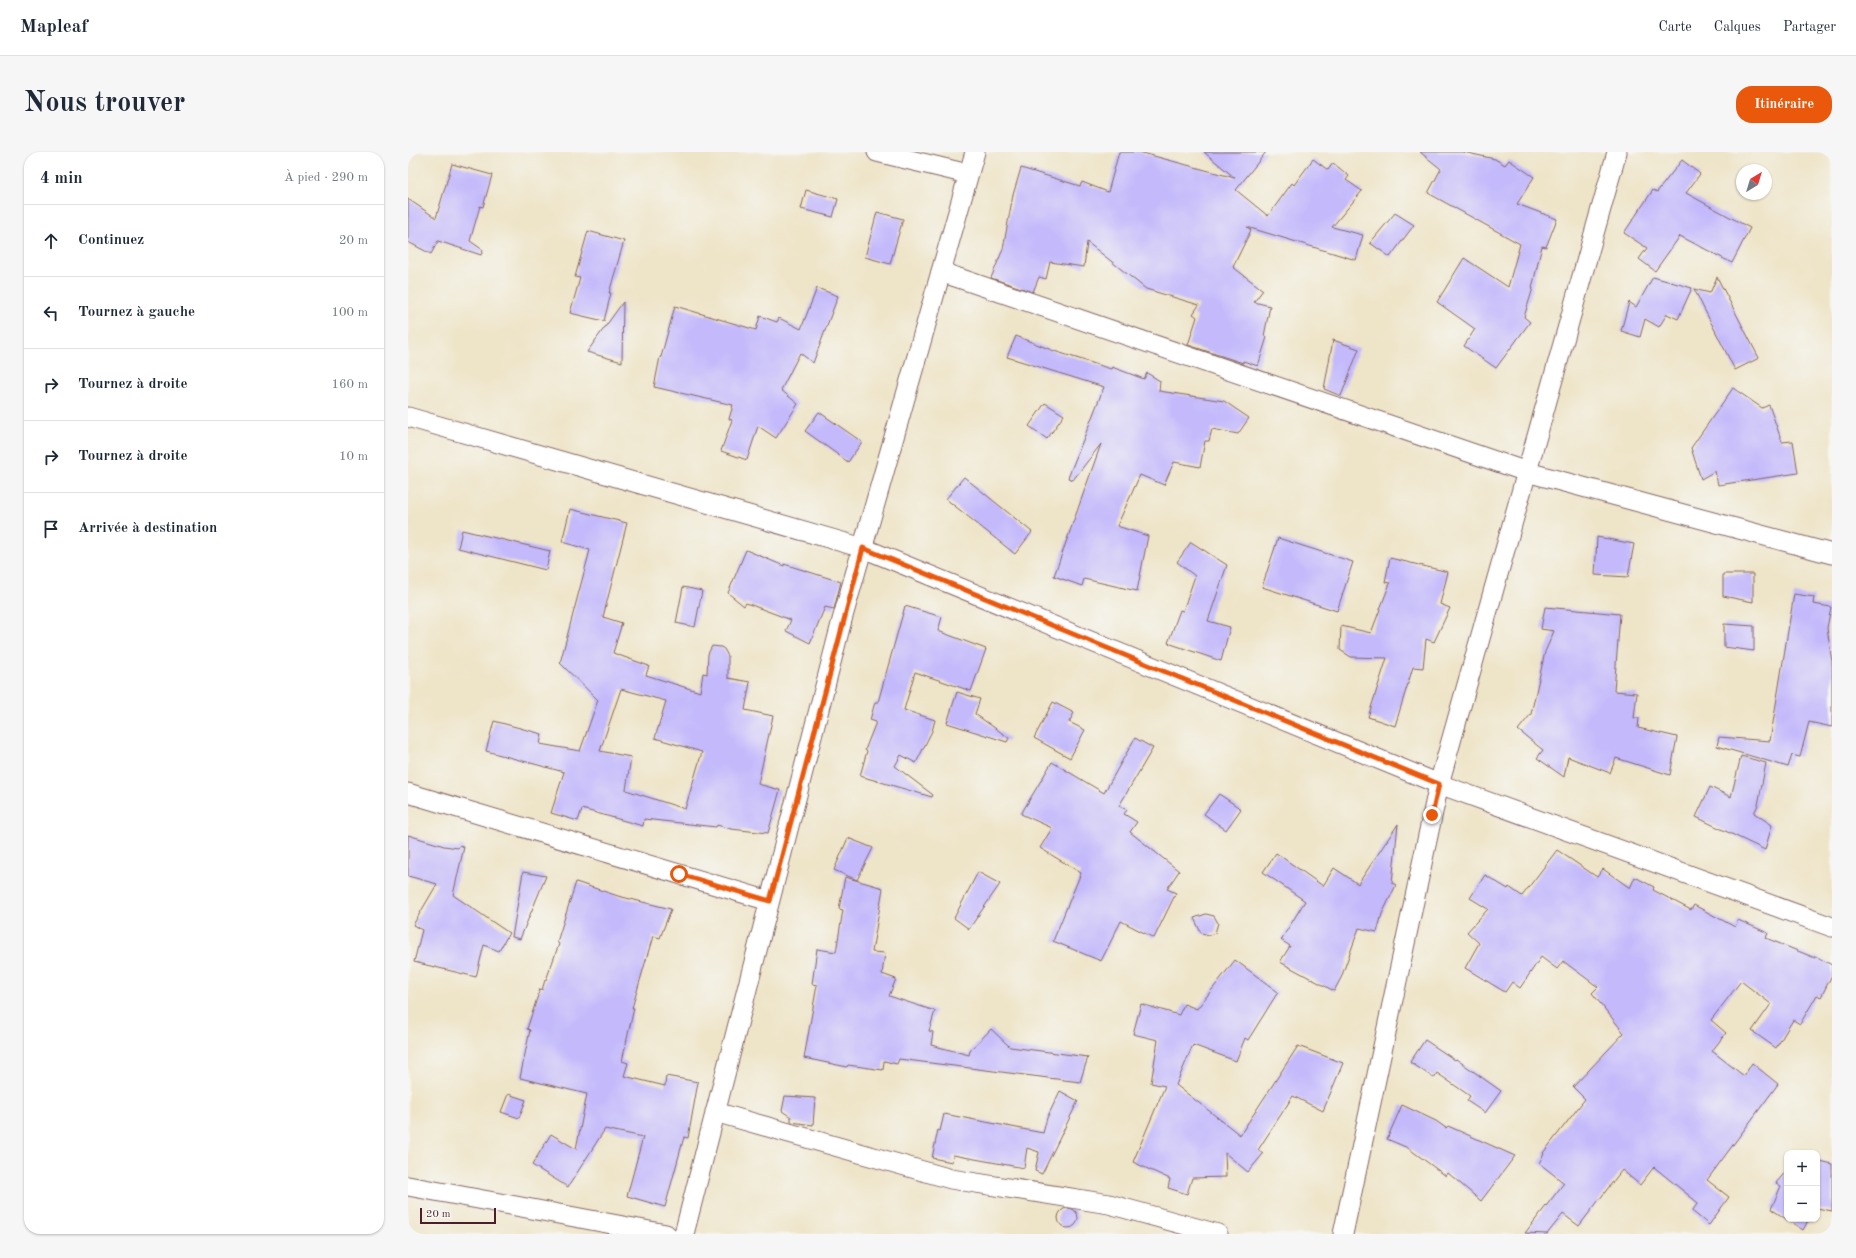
<!DOCTYPE html>
<html lang="fr">
<meta charset="utf-8">
<style>
:root{--surface:#fff;--page:#f6f6f7;--text:#1f2937;--muted:#747a83;--line:#e0e1e3;--accent:#ea580c}
body{margin:0;font-family:"Old Standard TT",serif;background:var(--page);color:var(--text)}
.controls{position:absolute;right:12px;bottom:12px;display:grid;overflow:hidden;border-radius:8px;box-shadow:0 1px 3px #0004}
.controls button{width:36px;height:36px;display:grid;place-items:center;padding:0;border:0;border-bottom:1px solid var(--line);background:var(--surface);color:var(--text);font:20px sans-serif}
.compass{position:absolute;left:1328px;top:12px;width:36px;height:36px;border-radius:50%;background:var(--surface);box-shadow:0 1px 3px #0004;rotate:38deg}
.scale{position:absolute;left:12px;bottom:10px;width:76px;box-sizing:border-box;padding-left:4px;border:2px solid #4a1f2b;border-top:0;font-size:11px;line-height:14px;white-space:nowrap;color:#4a1f2b;-webkit-text-stroke:3px #f6f6f2;paint-order:stroke}
.stop{position:absolute;width:12px;height:12px;margin:-9px;border:3px solid #ea580c;border-radius:50%;background:#fff}
.stop.end{background:#ea580c;border-color:#fff;box-shadow:0 1px 4px #0008}
.list{margin:0;padding:0;list-style:none}
h2{display:flex;justify-content:space-between;align-items:center;height:52px;margin:0;padding:0 16px;font-size:17px}
h2 small{font-size:13px;font-weight:400;color:var(--muted)}
.list li{display:grid;grid-template-columns:26px 1fr auto;gap:12px;align-items:center;box-sizing:border-box;height:72px;padding:0 16px;border-top:1px solid var(--line)}
.list b{display:block;font-size:15px;white-space:nowrap}
.list em{font-size:13px;font-style:normal;color:var(--muted)}
.icon{flex:none;width:22px;height:22px;fill:none;stroke:currentColor;stroke-width:2;stroke-linecap:round;stroke-linejoin:round}
.map{position:relative;flex:none;width:1424px;height:1082px;overflow:hidden;border-radius:16px}
header{display:flex;align-items:center;gap:24px;box-sizing:border-box;height:56px;padding:0 20px;background:var(--surface);border-bottom:1px solid var(--line)}
header strong{font-size:19px}
nav{display:flex;gap:22px;margin-inline-start:auto;font-size:14px}
.intro{display:flex;align-items:center;justify-content:space-between;box-sizing:border-box;height:96px;padding:0 24px}
h1{margin:0;font-size:28px}
.button{padding:10px 18px;border-radius:16px;background:var(--accent);color:#fff;font-size:14px;font-weight:700}
main{display:flex;gap:24px;padding:0 24px}
aside{flex:1;background:var(--surface);border-radius:16px;box-shadow:0 1px 3px #0004}
.map>svg:first-child{display:block}
.building{fill:#c3b9fb;fill-rule:evenodd}
.lines{fill:none;stroke-linecap:round;stroke-linejoin:round}
.minor-casing{stroke:#836462;stroke-width:21}
.minor{stroke:#fff;stroke-width:19}
.route{stroke:#ea580c;stroke-width:5}
</style>
<header>
<strong>Mapleaf</strong>
<nav><a>Carte</a><a>Calques</a><a>Partager</a></nav>
</header>
<div class="intro"><h1>Nous trouver</h1><a class="button">Itinéraire</a></div>
<main>
<aside>
<h2>4 min<small>À pied · 290 m</small></h2>
<ul class="list">
<li><svg class="icon" aria-label="ahead" viewBox="0 0 24 24"><path d="M12 20V5M6 11l6-6 6 6"/></svg><div><b>Continuez</b></div><em>20 m</em></li>
<li><svg class="icon" aria-label="left" viewBox="0 0 24 24"><path d="M17 20v-9H6M10 6l-5 5 5 5"/></svg><div><b>Tournez à gauche</b></div><em>100 m</em></li>
<li><svg class="icon" aria-label="right" viewBox="0 0 24 24"><path d="M7 20v-9h11M14 6l5 5-5 5"/></svg><div><b>Tournez à droite</b></div><em>160 m</em></li>
<li><svg class="icon" aria-label="right" viewBox="0 0 24 24"><path d="M7 20v-9h11M14 6l5 5-5 5"/></svg><div><b>Tournez à droite</b></div><em>10 m</em></li>
<li><svg class="icon" aria-label="arrive" viewBox="0 0 24 24"><path d="M6 21V4h12l-3 4 3 4H6"/></svg><div><b>Arrivée à destination</b></div></li>
</ul>
</aside>
<div class="map">
<svg width="1424" height="1082" viewBox="0 0 1424 1082">
<rect width="100%" height="100%" fill="#f6f6f2"/>
<filter id="ink" filterUnits="userSpaceOnUse"><feTurbulence type="fractalNoise" baseFrequency=".025" numOctaves="2"/><feDisplacementMap in="SourceGraphic" scale="8" xChannelSelector="R" yChannelSelector="G"/><feConvolveMatrix kernelMatrix="1 2 1 2 8 2 1 2 1" color-interpolation-filters="sRGB"/></filter>
<filter id="wash" filterUnits="userSpaceOnUse"><feTurbulence type="fractalNoise" baseFrequency=".012" numOctaves="4" result="noise"/><feDisplacementMap in="SourceGraphic" scale="16" xChannelSelector="R" yChannelSelector="G"/><feGaussianBlur stdDeviation="0.9" result="paint"/><feColorMatrix in="noise" values="0 0 0 0 0 0 0 0 0 0 0 0 0 0 0 0 0 1.4 0 .05"/><feComposite in="paint" operator="in"/></filter>
<g filter="url(#wash)">
<rect width="100%" height="100%" fill="#eee4c8"/>
<g id="blocks">
<g class="building">
<polygon points="711,0 731,0 827,26 796,0 858,0 828,38 860,64 884,31 886,33 905,7 920,18 925,11 941,24 938,28 954,39 924,75 955,83 948,108 839,75 843,78 825,115 855,138 846,150 862,154 856,184 859,185 850,214 835,209 835,211 780,193 789,165 785,162 791,153 738,137 679,90 676,115 642,110 638,127 631,125 625,140 583,126 595,97 605,43 613,16 672,34 674,30 700,40"/>
<polygon points="1012,0 1055,0 1087,7 1097,13 1101,8 1126,25 1109,52 1149,67 1138,95 1134,94 1124,136 1125,136 1116,165 1122,170 1088,216 1056,194 1067,177 1029,150 1056,106 1100,135 1112,92 1020,41 1033,17"/>
<polygon points="1274,8 1292,22 1278,41 1342,76 1324,111 1272,84 1247,119 1231,107 1239,96 1216,81 1245,38 1249,40"/>
<polygon points="44,12 84,23 75,55 72,54 62,89 75,98 73,103 30,89 23,102 0,90 0,47 28,66"/>
<polygon points="398,38 430,47 425,65 393,57"/>
<polygon points="469,60 495,67 482,112 457,105"/>
<polygon points="987,61 1006,73 982,105 962,91"/>
<polygon points="180,79 216,89 201,141 203,141 196,169 162,161 172,126 167,125"/>
<polygon points="1245,125 1284,136 1270,167 1259,162 1251,175 1237,167 1232,185 1213,179 1221,150 1228,155"/>
<polygon points="1309,125 1351,206 1327,218 1286,137 1302,141"/>
<polygon points="409,136 430,144 405,211 392,201 373,238 390,252 368,286 350,274 339,308 313,299 324,268 321,267 325,253 246,235 252,205 253,205 267,154 348,178 352,164 369,170 371,166 393,177"/>
<polygon points="215,150 214,210 179,200"/>
<polygon points="608,184 646,199 703,217 704,215 736,227 739,221 752,229 751,239 816,249 841,266 830,282 804,277 801,289 797,289 792,315 766,310 756,333 732,323 709,374 740,384 729,439 676,427 674,434 646,424 693,292 665,328 660,326 696,235 599,205"/>
<polygon points="925,188 951,197 933,244 916,237"/>
<polygon points="1325,236 1354,256 1361,253 1374,290 1385,289 1390,321 1310,333 1307,319 1293,327 1283,296"/>
<polygon points="637,251 656,263 639,287 621,274"/>
<polygon points="411,260 454,290 440,310 397,279"/>
<polygon points="556,325 624,380 607,402 538,347"/>
<path d="M162,357l57,14 -24,94 19,6 -9,30 36,13 -3,9 54,17 3,-19 4,1 1,-20 4,-8 9,1 3,2 4,7v22l22,4 -5,28 28,6 -15,68 22,6 -12,43 -37,-4 -14,-4 -1,2 -72,-8 -1,7 -61,-17 -4,12 -27,-8 13,-41 -78,-21 8,-30 48,13 -2,10 40,7 18,-51 -38,-37 30,-113 -28,-8zM213,537l45,12 -11,37 47,14 -17,57 -59,-19 5,-33 -31,-6z"/>
<polygon points="54,378 142,399 138,418 50,396"/>
<polygon points="1189,385 1226,392 1220,425 1187,423"/>
<polygon points="870,386 945,410 929,459 854,435"/>
<polygon points="783,390 819,413 800,469 822,475 813,509 760,491 772,458 775,459 787,424 769,410"/>
<polygon points="338,398 376,414 376,412 433,430 426,457 417,455 402,491 378,479 383,468 338,451 336,454 320,441"/>
<polygon points="982,406 1040,420 1032,452 1042,456 1026,490 1018,487 1015,516 1005,515 987,574 960,565 979,506 943,505 932,498 933,474 963,481 982,431 977,430"/>
<polygon points="1315,422 1345,422 1345,450 1315,444"/>
<polygon points="275,435 294,439 287,475 268,471"/>
<polygon points="1386,442 1406,445 1405,452 1423,455 1419,476 1424,510 1424,575 1401,570 1392,605 1384,603 1380,615 1309,594 1311,585 1362,589"/>
<polygon points="497,454 534,465 530,479 578,497 563,539 507,520 496,558 527,568 524,579 508,611 493,603 487,614 525,643 524,645 452,624 459,599 457,598 468,570 462,568 467,550 470,550"/>
<polygon points="1137,455 1212,462 1206,539 1229,541 1226,566 1231,566 1230,576 1269,585 1262,623 1208,606 1202,621 1160,605 1156,625 1129,606 1135,598 1110,578 1123,562 1137,500 1146,479 1133,477"/>
<polygon points="1316,472 1346,474 1346,499 1316,495"/>
<polygon points="549,540 572,547 567,562 601,586 599,590 539,571"/>
<polygon points="645,550 666,561 661,570 677,578 662,606 626,586"/>
<polygon points="727,586 745,596 711,654 719,658 716,662 729,670 722,680 771,719 759,737 768,741 746,786 713,769 693,809 645,789 673,721 632,696 644,676 613,662 644,610 696,641"/>
<polygon points="1333,604 1358,611 1350,653 1346,661 1364,673 1357,698 1288,665 1302,635 1323,645"/>
<polygon points="811,642 833,657 818,678 796,662"/>
<polygon points="990,672 984,731 988,733 974,762 969,780 951,776 933,826 926,839 872,810 882,794 873,788 897,749 855,720 868,701 915,734 926,716 950,732"/>
<polygon points="0,683 36,694 50,696 52,693 56,695 45,743 101,781 91,799 76,793 68,825 6,810 14,778 5,773 29,732 0,724"/>
<polygon points="440,686 465,696 449,728 426,718"/>
<polygon points="1149,698 1189,725 1195,717 1222,736 1227,725 1246,735 1245,738 1283,758 1286,753 1327,775 1330,768 1360,781 1358,786 1407,806 1407,804 1424,813 1424,823 1413,845 1409,843 1392,872 1385,868 1368,896 1344,879 1363,852 1333,829 1303,868 1318,881 1304,899 1336,924 1344,911 1370,932 1299,1028 1321,1045 1301,1073 1284,1059 1290,1051 1246,1015 1232,1033 1214,1018 1171,1074 1155,1062 1139,1082 1117,1081 1156,1031 1131,1011 1136,1002 1135,1001 1177,947 1165,935 1216,881 1184,841 1190,835 1155,809 1149,817 1133,805 1112,836 1104,830 1097,840 1057,816 1071,791 1059,780 1080,757 1062,746 1077,723 1100,737 1101,735 1114,744"/>
<polygon points="115,720 138,724 112,787 104,785"/>
<polygon points="570,720 592,732 561,777 546,766"/>
<polygon points="437,725 475,736 464,800 477,801 474,822 488,827 481,844 527,859 521,879 525,880 523,893 561,903 562,899 583,877 602,895 680,905 672,930 491,907 489,912 476,909 475,918 440,913 439,915 396,906 409,833 404,832 409,797 428,800 435,758 431,757"/>
<polygon points="168,730 210,744 263,757 252,786 245,784 224,856 226,856 214,909 220,911 216,924 257,934 258,924 290,930 280,986 276,985 257,1055 219,1044 235,985 197,977 160,1035 124,1013 143,982 168,997 179,942 112,926 122,878 119,877 132,837 134,838 137,828 138,828 151,792 149,790"/>
<polygon points="798,762 806,764 810,771 807,781 801,783 793,781 786,766"/>
<polygon points="827,808 870,840 840,888 837,886 828,909 785,893 768,933 832,983 890,894 935,911 915,959 885,944 850,998 855,1002 840,1020 817,1001 818,1025 784,1026 779,1042 760,1036 762,1027 725,1010 757,934 743,931 750,888 725,882 733,852 771,863 776,852 789,857"/>
<polygon points="1017,888 1047,908 1048,907 1093,939 1077,961 1059,949 1062,944 1029,921 1026,926 1002,910"/>
<polygon points="652,939 670,949 634,1022 627,1019 631,1000 619,996 616,1016 545,1003 544,1010 524,1006 530,978 532,979 536,962 635,981 639,966"/>
<polygon points="100,942 118,948 111,966 93,960"/>
<polygon points="377,944 407,946 405,973 383,970 383,965 374,959"/>
<polygon points="994,953 1028,969 1038,976 1040,974 1107,1004 1073,1049 1040,1021 1038,1024 1000,996 979,987"/>
<polygon points="1409,1008 1424,1012 1424,1059 1409,1056"/>
<polygon points="1379,1018 1379,1067 1401,1067 1395,1078 1363,1057 1373,1034 1368,1031"/>
<circle cx="660" cy="1066" r="10"/>
</g>
</g>
</g>
<g filter="url(#ink)">
<use href="#blocks" fill-opacity="0" stroke="#836462" stroke-width="1"/>
<g class="lines">
<g class="minor-casing">
<g id="minor">
<polyline points="469,0 560,22"/>
<polyline points="533,120 1119,320 1424,402"/>
<polyline points="0,265 455,396 1031,632 1424,775"/>
<polyline points="0,641 361,749"/>
<polyline points="307,960 543,1027 701,1052 810,1082"/>
<polyline points="0,1034 258,1082"/>
<polyline points="276,1082 434,468 567,0"/>
<polyline points="935,1082 1031,632 1209,0"/>
</g>
</g>
<use href="#minor" class="minor"/>
</g>
</g>
<g class="lines" filter="url(#ink)">
<polyline class="route" points="271,722 362,749 455,396 1031,632 1024,663"/>
</g>
</svg>
<div class="controls">
<button>+</button>
<button>−</button>
</div>
<svg class="compass" viewBox="-18 -18 36 36"><path d="M0-13l5 13h-10z" fill="#e53935"/><path d="M0 13l5-13h-10z" fill="#747a83"/></svg>
<div class="scale">20 m</div>
<div class="stop" style="left:271px;top:722px"></div>
<div class="stop end" style="left:1024px;top:663px"></div>
</div>
</main>
